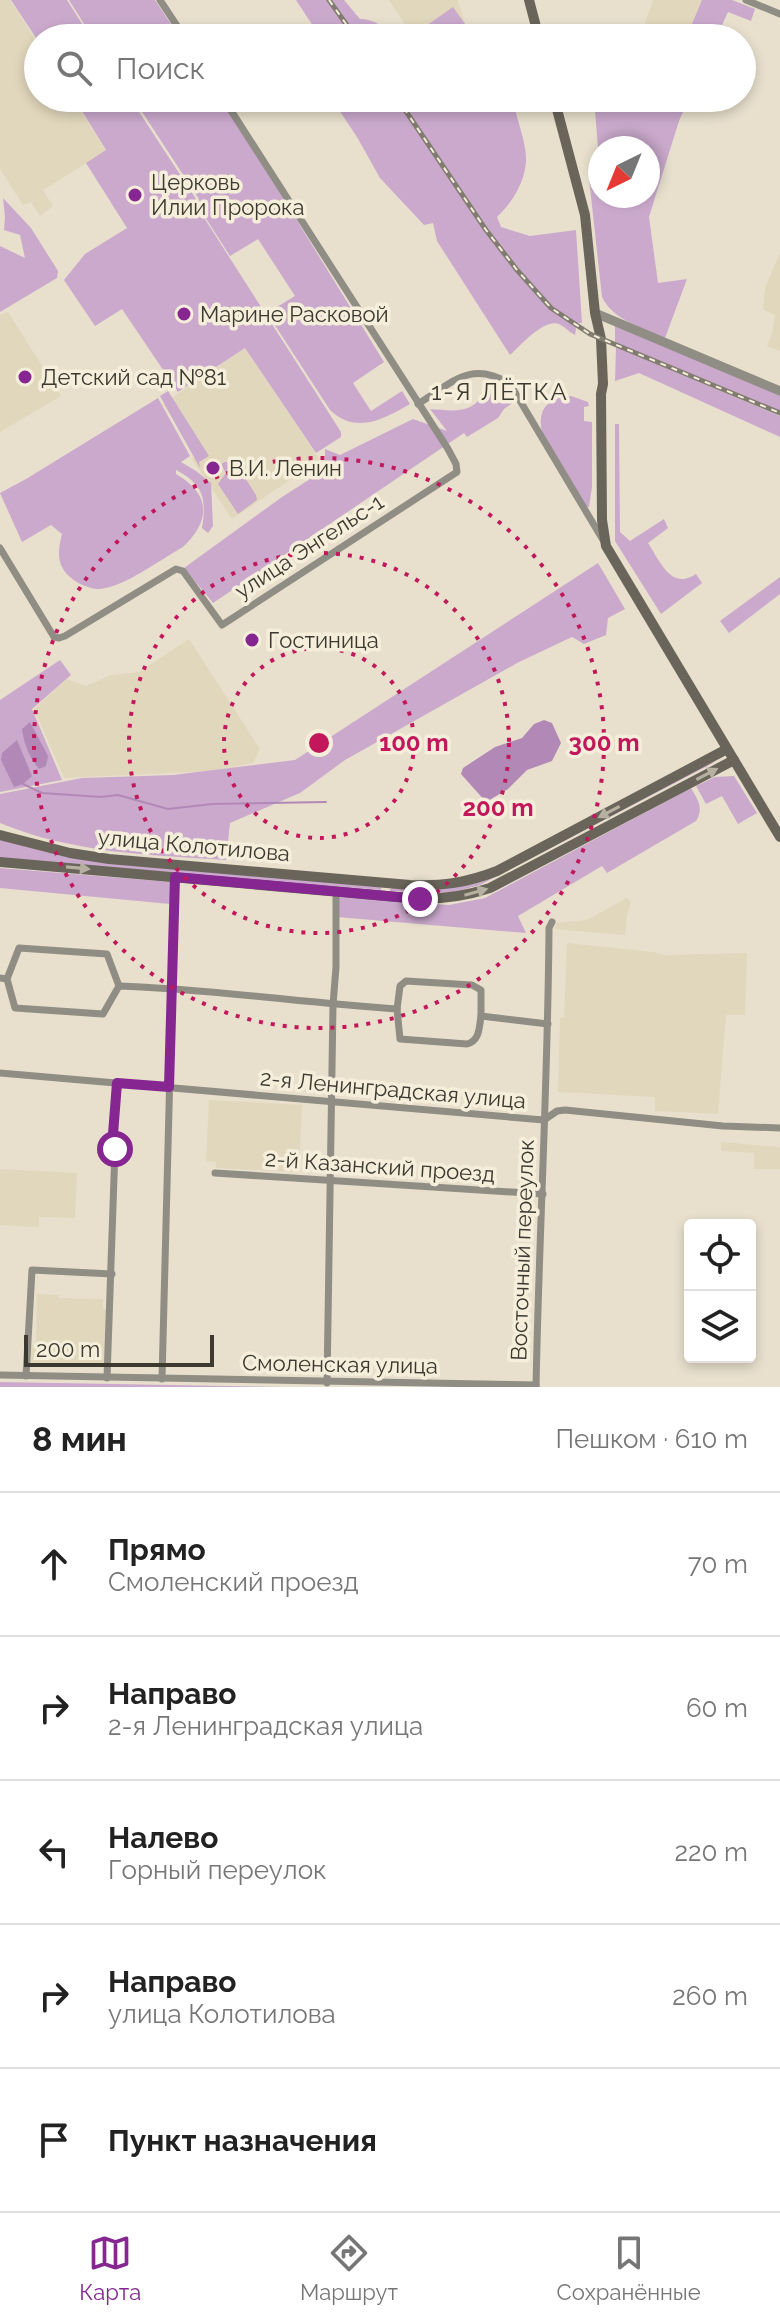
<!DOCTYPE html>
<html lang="ru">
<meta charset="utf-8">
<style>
:root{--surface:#fff;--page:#f6f6f6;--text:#222;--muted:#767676;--line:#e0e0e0;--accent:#852691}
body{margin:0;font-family:Raleway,sans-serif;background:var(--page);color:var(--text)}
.controls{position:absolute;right:24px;bottom:24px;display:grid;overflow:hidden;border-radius:8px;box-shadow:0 4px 12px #0003}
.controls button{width:72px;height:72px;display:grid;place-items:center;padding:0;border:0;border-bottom:2px solid var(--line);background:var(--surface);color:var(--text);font:40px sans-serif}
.compass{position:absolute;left:588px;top:136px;width:72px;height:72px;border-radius:50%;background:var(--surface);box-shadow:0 4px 12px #0003;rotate:223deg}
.scale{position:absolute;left:24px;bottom:20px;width:190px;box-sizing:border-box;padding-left:8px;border:4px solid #3c3931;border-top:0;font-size:22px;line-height:28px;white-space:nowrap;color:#3c3931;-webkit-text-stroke:6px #f5eeda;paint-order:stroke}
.stop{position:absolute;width:24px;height:24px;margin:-18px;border:6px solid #852691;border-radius:50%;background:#fff}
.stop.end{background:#852691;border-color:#fff;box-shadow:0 2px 8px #0008}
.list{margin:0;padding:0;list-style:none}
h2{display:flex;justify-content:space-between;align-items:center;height:104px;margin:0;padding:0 32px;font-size:34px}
h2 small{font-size:26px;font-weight:400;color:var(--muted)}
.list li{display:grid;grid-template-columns:52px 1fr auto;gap:24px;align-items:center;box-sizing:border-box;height:144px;padding:0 32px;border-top:2px solid var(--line)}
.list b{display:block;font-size:30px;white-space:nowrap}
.list p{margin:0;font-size:26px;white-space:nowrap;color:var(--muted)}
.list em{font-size:26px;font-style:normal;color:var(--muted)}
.icon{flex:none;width:44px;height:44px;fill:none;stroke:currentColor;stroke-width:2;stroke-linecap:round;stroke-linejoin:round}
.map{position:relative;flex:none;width:780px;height:1387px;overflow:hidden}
.search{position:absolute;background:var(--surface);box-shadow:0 4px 12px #0003;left:24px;right:24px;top:24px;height:88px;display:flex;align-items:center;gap:20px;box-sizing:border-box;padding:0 28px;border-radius:44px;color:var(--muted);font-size:30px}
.sheet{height:824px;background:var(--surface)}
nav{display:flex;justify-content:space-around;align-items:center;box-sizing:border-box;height:112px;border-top:2px solid var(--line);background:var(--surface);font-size:22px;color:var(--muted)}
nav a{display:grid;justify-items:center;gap:4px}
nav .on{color:var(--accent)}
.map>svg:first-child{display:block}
.built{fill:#e1d7bc}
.green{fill:#caa9cd;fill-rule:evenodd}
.water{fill:#b289b6}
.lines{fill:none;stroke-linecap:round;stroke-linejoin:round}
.stream{stroke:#b289b6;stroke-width:2}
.minor{stroke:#908d85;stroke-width:7}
.tertiary{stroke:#908d85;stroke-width:9}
.secondary{stroke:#6a655a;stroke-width:10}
.rail-casing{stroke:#817c70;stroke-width:5}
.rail{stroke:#f5eeda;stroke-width:2;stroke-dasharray:6;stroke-linecap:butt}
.oneway{fill:#b6b0a0}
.route{stroke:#852691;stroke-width:10}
.ring{fill:none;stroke:#c2185b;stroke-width:4;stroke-dasharray:4 8}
.poi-dot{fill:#852691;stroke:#f5eeda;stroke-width:3}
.labels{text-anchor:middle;stroke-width:7;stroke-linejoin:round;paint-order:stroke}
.poi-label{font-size:22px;fill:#3c3931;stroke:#f5eeda;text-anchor:start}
.street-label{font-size:22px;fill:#3c3931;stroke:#f5eeda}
.neighbourhood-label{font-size:24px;letter-spacing:2px;fill:#3c3931;stroke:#f5eeda}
.centre{fill:#c2185b;stroke:#f5eeda;stroke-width:4}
.ring-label{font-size:24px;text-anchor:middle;font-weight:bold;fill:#c2185b;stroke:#f5eeda;stroke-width:7;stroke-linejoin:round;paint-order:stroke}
</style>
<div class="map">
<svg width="780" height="1387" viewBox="0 0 780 1387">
<rect width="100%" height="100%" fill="#e8e0cd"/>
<g class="built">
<polygon points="0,0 10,0 38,44 38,98 73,98 106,151 43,190 53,206 40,216 31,202 23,205 0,169"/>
<polygon points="389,0 457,0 466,25 447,38 414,38"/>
<polygon points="653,0 702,0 686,38 656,38 642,32"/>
<polygon points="780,253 780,351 767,346 772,334 775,315 763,309 765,288"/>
<polygon points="8,312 61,396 0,432 0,315"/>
<polygon points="245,348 320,460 232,519 192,459 197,455 163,404"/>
<polygon points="189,639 260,749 253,763 213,771 64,778 34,709 67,679 86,686 111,675 139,672"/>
<polygon points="627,898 631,903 627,915 625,935 555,929 556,923 587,920"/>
<polygon points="567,943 653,952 665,955 747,953 745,1015 726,1015 718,1114 655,1111 655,1097 558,1092 560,1018 564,1017"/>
<polygon points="209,1100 302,1105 299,1172 216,1168 216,1162 206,1161"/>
<polygon points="721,1142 780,1147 780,1169 754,1169 754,1153 721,1151"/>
<polygon points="0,1169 77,1173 75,1218 39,1217 39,1227 0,1225"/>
<polygon points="37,1294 59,1295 59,1298 103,1299 103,1309 106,1310 105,1365 29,1364 29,1345 36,1345"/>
</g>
<g class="green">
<polygon points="11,0 67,0 91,38 38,38 38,41"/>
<polygon points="69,0 155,0 180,38 93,38"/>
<path d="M296,0h48l16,19c13,0 27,8 34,19h-73z"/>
<polygon points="702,0 732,0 755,9 751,21 728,12 716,38 686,38"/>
<polygon points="453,7 465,24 444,38 415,38 413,35"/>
<polygon points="74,98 130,98 196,199 191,204 194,202 341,432 341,437 316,453 245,348 178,392 122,309 95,326 64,280 85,254 127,228 86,163 106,150"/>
<path d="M133,98h87l38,59 126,205 -31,21 18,28 31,-20 8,13c-26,15 -54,31 -80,6l-63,-97 28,-17 -37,-57 -28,17 -34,-53 3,-4z"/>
<path d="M331,98h182c2,19 14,44 13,63 -1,21 -14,42 -29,56l4,10 29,9 46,-6 6,93h-5l-2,12c-6,-3 -10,-8 -16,-11 -15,-6 -39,22 -49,31l-73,-114 -4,-18 -9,2 -44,-47 -23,-41z"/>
<path d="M594,98h95l-10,23 -30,96 9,66 29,-4 -22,59c-22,-10 -52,-18 -63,-41l-13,-119 10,-18zM600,148h48v48h-48z"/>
<polygon points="3,198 31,228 58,271 57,278 0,312 0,246 25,258 20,235 4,230 5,217"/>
<polygon points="615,326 780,395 780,412 615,343"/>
<polygon points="616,347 780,416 780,437 639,373 615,381"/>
<path d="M490,379l16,8 8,15 -10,7 -6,9 -31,19 -3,-4 -251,170 -29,-35 98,-71 36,-23 7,-14v-11l15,6 73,-36 34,12 -17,-22c18,1 40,6 51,-12 4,-7 3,-12 9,-18z"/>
<polygon points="168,391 209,456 199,462 200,468 160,396"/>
<path d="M571,396l17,6 1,4 -5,1v14l8,1v65l-3,20 -4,-1 -42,-71c-7,-24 3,-37 28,-39z"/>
<path d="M158,398l32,58 -9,6 15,9 15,12 2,43 -5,7 -6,-5c5,-30 1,-44 -26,-58v4c34,20 36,45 7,73 -22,12 -61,42 -86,42 -10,-1 -21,-6 -28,-13 -13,-12 -11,-26 -7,-42l-11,-9 -29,17 -22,-49 26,-14z"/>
<path d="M615,424h4l1,108 10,9 34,-22 4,9 -20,15c12,18 23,48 48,31l6,9 -41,31 -46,-73z"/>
<polygon points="225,462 235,462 256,495 257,500 238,514 218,484 226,473 221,464"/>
<path d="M598,563l27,46 -17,9 -2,17 -22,9 -12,-7 -53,25 -174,98 -45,33 -70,30 -4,37c-77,-5 -154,-7 -226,-37v-29l82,-16 91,-3 122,-15z"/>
<polygon points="780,577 780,594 729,633 720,621"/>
<polygon points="60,660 71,675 32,709 62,780 0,792 0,700"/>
<polygon points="715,762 480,885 450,893 390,891 391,886 459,885 703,765"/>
<polygon points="734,776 757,813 738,824 722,796 706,804 696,786 715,777"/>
<path d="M691,788c7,12 13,20 5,33l-89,52 -5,-7 -84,50 8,17 -189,-16 1,-20 111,8 36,-7z"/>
<polygon points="0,838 43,851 381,885 381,890 0,859"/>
<polygon points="0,868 171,882 170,904 0,888"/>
<polygon points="0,1382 283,1387 0,1387"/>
</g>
<g class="water">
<polygon points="544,720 552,723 561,743 552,761 527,770 508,789 486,802 461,774 463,768 495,747 522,738 534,724"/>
<path d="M30,722l18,34 -2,10 -7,3c-10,-12 -15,-25 -17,-40z"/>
<polygon points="17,740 32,776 23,784 14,787 1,760 2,753"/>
</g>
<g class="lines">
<polyline class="stream" points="23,784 42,793 101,797 118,795 168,809 212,804 326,802"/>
<g class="minor">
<polyline points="160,0 185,38"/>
<polyline points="746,0 780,14"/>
<path d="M418,404c33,-20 52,-45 92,-20l93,156"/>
<polyline points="0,548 54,637 59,638 65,636 176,569 183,571 222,625 457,472 456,464 448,449 223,98"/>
<path d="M0,978l7,1 8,29 88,6 16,-28c93,3 185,17 278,23l3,30 67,5c13,-4 12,-16 14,-28l67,8"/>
<polyline points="7,979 19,948 107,954 119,986"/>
<polyline points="397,1009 400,986 406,981 472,985 481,990 481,1016"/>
<polyline points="0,1073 544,1120 557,1111 565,1110 723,1126 780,1128"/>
<polyline points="215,1173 543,1194"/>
<polyline points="0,1375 536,1385"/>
<polyline points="26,1376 32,1270 112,1274"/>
<polyline points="107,1378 115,1149 113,1134 117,1083"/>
<polyline points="162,1379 175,877"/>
<polyline points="327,1383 333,1005 336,967 336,891"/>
<path d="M536,1387c3,-153 12,-306 13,-459l3,-6"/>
</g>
<polyline class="tertiary" points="595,313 780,391"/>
<g class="secondary">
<polyline points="529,0 539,38"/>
<polyline points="554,98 585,215 595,313 601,339 603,384 601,394 602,520 606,546 780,837"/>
<path d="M0,835l70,18 39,6 301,26c33,1 56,-2 87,-14l230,-122"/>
<path d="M0,862l420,37c25,0 46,-3 70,-11l244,-128"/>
</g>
<g class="rail-casing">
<g id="rail">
<polyline points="329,0 356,38"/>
<polyline points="397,98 486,230 517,270 551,308 590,334 780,413"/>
</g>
</g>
<use href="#rail" class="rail"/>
</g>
<defs><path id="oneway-solid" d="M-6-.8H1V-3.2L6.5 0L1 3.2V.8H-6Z" transform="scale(2)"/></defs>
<g class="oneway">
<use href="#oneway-solid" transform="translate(707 774) rotate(-28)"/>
<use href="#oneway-solid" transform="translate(609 812) rotate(152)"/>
<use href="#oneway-solid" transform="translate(78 868) rotate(5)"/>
<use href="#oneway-solid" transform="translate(476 892) rotate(-16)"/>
</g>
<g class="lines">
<polyline class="route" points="115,1149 113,1134 117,1083 169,1087 175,877 420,899"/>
</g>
<g class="ring">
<circle cx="319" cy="743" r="95"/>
<circle cx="319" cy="743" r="190"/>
<circle cx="319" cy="743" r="285"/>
</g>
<g class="poi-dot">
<circle cx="135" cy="195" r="8"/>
<circle cx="184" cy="314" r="8"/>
<circle cx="25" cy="377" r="8"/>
<circle cx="213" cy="468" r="8"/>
<circle cx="252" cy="640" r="8"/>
</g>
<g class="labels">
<g class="poi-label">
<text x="151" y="190">Церковь<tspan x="151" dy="25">Илии Пророка</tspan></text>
<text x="200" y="322">Марине Расковой</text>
<text x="41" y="385">Детский сад №81</text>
<text x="229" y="476">В.И. Ленин</text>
<text x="268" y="648">Гостиница</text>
</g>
<g class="street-label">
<text transform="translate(309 546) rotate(-33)" y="8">улица Энгельс-1</text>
<text transform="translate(194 845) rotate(5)" y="8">улица Колотилова</text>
<text transform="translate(393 1089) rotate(5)" y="8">2-я Ленинградская улица</text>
<text transform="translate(380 1166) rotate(4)" y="8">2-й Казанский проезд</text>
<text transform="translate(522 1250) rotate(-88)" y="8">Восточный переулок</text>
<text transform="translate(340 1364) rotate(1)" y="8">Смоленская улица</text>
</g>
<g class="neighbourhood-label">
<text x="500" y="400">1-Я ЛЁТКА</text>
</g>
</g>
<circle cx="319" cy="743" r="12" class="centre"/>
<g class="ring-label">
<text x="414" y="751">100 m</text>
<text x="604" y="751">300 m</text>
<text x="498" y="816">200 m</text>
</g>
</svg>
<div class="controls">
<button><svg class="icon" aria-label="locate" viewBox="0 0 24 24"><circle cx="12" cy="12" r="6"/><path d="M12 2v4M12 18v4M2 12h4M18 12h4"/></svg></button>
<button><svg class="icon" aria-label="layers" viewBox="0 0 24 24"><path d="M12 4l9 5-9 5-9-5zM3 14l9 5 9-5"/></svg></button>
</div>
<svg class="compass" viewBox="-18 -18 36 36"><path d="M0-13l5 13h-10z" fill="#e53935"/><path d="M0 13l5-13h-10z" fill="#767676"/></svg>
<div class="scale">200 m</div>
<div class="stop" style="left:115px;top:1149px"></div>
<div class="stop end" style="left:420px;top:899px"></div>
<div class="search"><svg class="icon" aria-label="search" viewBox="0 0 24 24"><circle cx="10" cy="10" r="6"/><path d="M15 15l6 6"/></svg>Поиск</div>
</div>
<section class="sheet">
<h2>8 мин<small>Пешком · 610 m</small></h2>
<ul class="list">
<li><svg class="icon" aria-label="ahead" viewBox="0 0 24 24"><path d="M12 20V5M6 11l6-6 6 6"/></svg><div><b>Прямо</b><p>Смоленский проезд</p></div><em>70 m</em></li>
<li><svg class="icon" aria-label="right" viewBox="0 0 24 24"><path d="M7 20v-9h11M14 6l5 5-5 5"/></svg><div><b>Направо</b><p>2-я Ленинградская улица</p></div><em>60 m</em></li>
<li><svg class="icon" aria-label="left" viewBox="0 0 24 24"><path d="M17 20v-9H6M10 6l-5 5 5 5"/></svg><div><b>Налево</b><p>Горный переулок</p></div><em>220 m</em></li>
<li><svg class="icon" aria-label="right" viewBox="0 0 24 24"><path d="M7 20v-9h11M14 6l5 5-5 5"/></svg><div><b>Направо</b><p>улица Колотилова</p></div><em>260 m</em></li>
<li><svg class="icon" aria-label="arrive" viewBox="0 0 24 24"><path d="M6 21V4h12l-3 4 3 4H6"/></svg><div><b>Пункт назначения</b></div></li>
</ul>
</section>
<nav>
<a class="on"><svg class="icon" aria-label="map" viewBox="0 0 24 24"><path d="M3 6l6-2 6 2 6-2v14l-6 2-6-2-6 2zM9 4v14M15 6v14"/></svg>Карта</a>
<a><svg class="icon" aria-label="directions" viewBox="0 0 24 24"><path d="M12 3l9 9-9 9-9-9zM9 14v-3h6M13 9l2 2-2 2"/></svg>Маршрут</a>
<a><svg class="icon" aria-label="saved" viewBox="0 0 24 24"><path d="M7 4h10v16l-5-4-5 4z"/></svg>Сохранённые</a>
</nav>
